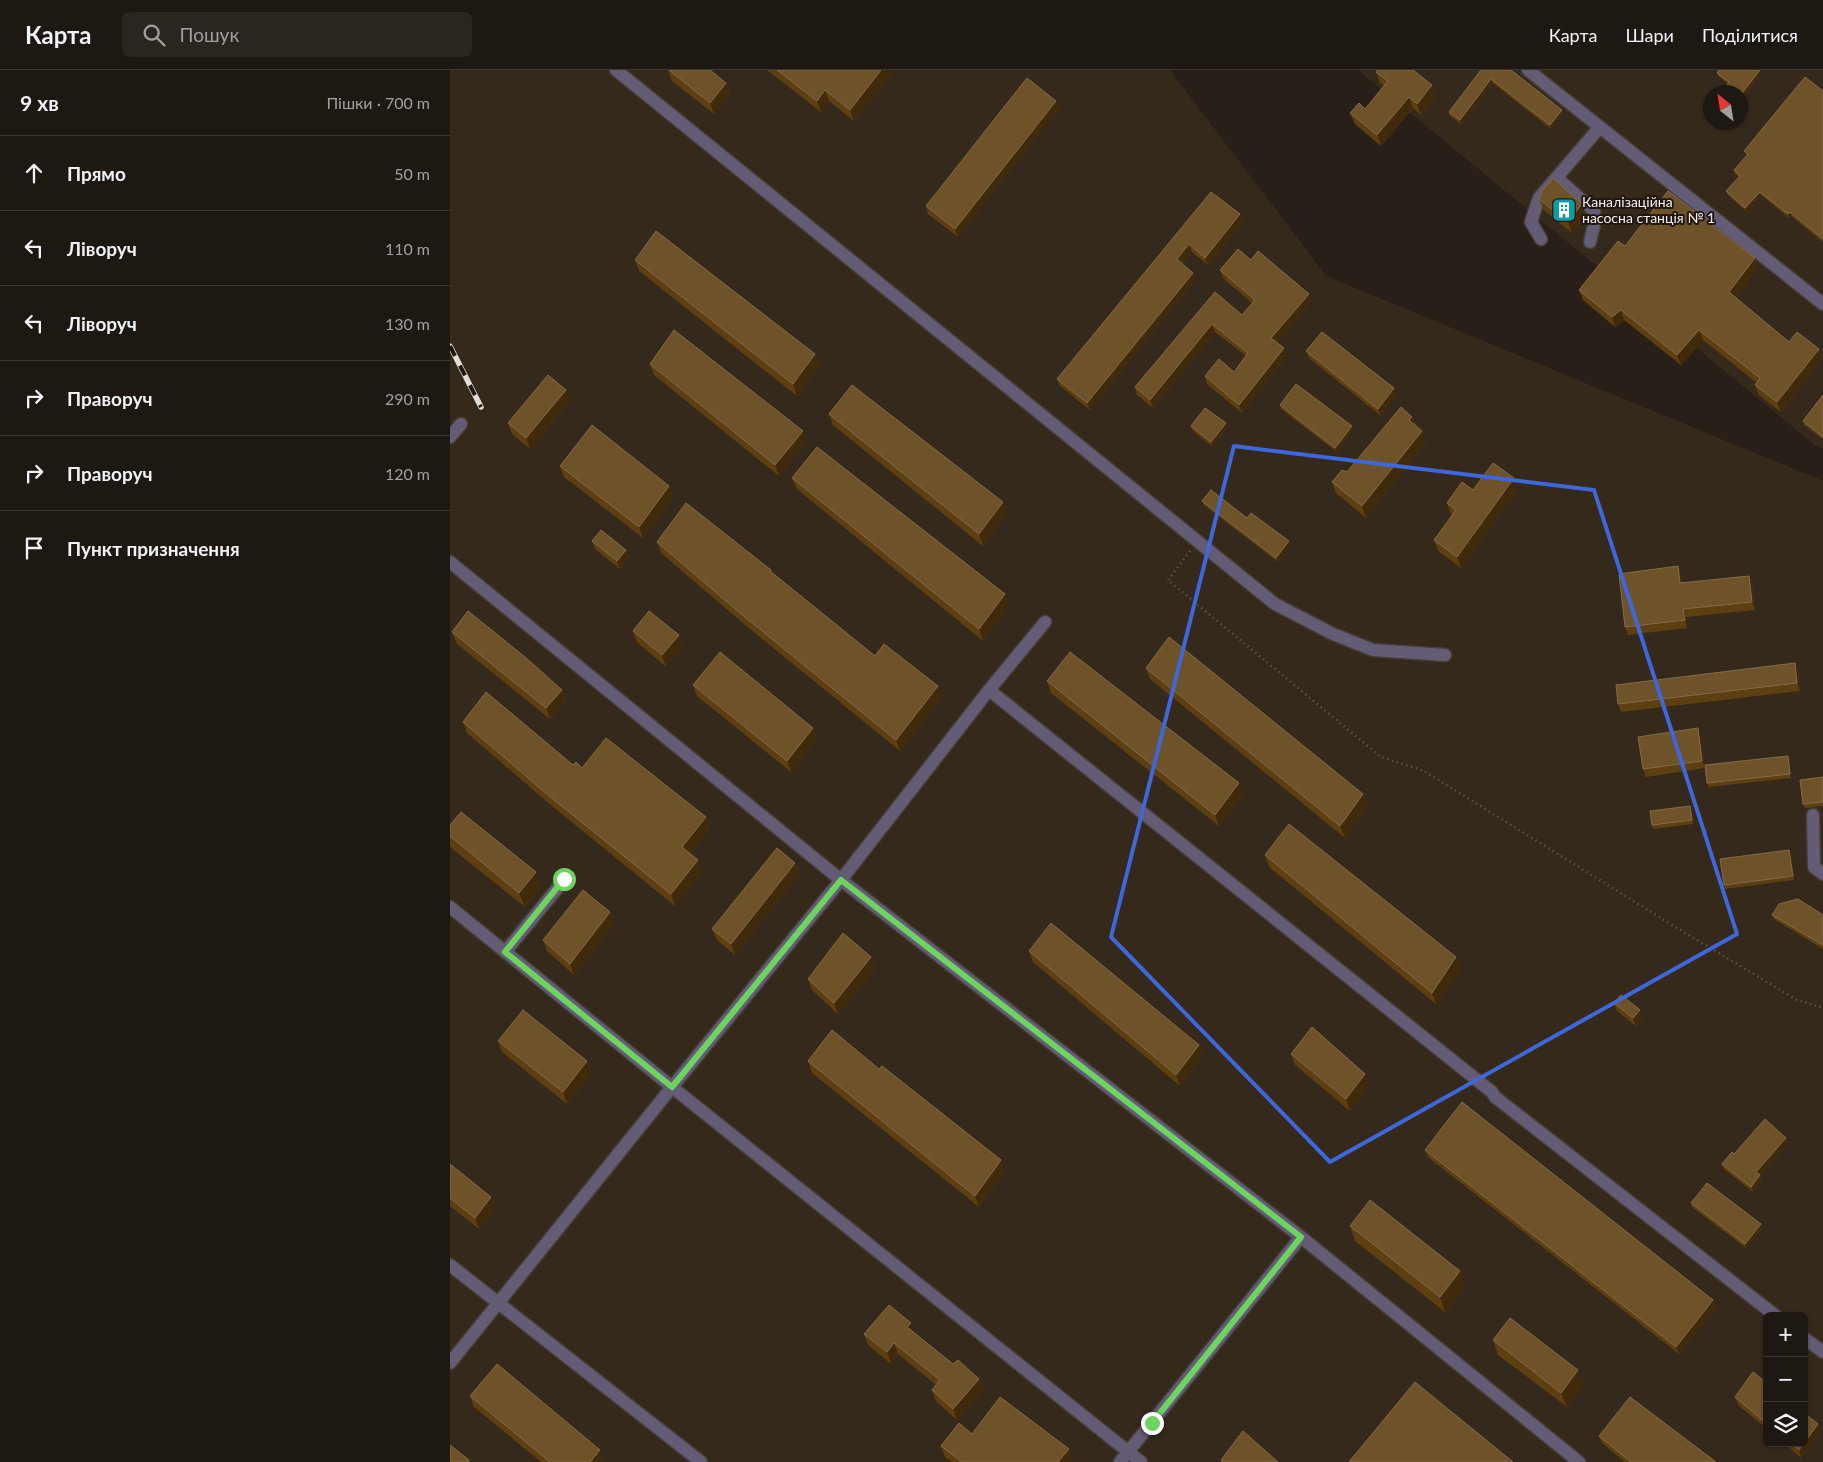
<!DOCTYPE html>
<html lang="uk">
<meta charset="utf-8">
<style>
:root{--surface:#1e1812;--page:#2b2520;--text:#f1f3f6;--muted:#a1a09f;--line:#3c3732}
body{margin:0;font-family:Lato,sans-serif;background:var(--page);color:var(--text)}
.controls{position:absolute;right:15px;bottom:15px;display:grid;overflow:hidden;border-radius:8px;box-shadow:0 1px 4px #0004}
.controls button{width:45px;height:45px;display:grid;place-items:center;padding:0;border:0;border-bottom:1px solid var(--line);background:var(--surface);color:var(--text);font:25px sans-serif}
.compass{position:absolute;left:1253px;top:15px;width:45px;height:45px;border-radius:50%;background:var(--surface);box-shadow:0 1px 4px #0004;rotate:330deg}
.stop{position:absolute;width:15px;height:15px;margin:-11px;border:4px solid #6dd361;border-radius:50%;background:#fff}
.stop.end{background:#6dd361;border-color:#fff;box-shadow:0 1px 5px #0008}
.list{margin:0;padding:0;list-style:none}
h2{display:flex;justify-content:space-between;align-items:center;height:65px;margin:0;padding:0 20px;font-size:21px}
h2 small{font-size:16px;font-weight:400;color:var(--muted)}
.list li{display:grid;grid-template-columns:32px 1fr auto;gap:15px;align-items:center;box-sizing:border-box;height:75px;padding:0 20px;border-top:1px solid var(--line)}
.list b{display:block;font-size:19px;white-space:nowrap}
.list em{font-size:16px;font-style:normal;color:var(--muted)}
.icon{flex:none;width:28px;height:28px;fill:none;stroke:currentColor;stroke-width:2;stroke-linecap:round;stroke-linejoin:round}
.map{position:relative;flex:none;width:1373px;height:1392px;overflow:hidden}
header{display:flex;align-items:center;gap:30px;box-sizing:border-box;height:70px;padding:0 25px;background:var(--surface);border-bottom:1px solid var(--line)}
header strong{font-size:24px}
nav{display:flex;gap:28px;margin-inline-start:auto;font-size:18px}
.search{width:350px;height:45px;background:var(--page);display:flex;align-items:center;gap:12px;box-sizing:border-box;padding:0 18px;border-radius:8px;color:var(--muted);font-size:19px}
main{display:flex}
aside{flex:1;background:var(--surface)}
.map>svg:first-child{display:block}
.built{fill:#35291c;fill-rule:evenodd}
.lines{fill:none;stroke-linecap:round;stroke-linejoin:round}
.minor-casing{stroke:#453d36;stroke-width:15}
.path{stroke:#69625a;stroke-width:2.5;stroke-dasharray:1 4;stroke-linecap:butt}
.minor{stroke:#645b75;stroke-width:12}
.rail-casing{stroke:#e1dcd5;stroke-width:5.5}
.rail{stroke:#1e170f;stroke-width:4;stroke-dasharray:11;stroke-linecap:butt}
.wall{fill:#5e3f12}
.shaded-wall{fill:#412a0b}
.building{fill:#6e522a;stroke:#846b48}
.route{stroke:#6dd361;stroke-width:6}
.marked{fill:none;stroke:#3e67db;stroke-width:4;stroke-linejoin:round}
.labels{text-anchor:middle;stroke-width:4;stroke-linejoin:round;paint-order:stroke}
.poi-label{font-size:14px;fill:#f7f2ec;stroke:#1e170f;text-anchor:start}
</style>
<header>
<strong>Карта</strong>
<div class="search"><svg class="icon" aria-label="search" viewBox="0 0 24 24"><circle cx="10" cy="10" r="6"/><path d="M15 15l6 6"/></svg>Пошук</div>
<nav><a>Карта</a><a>Шари</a><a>Поділитися</a></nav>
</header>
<main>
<aside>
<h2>9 хв<small>Пішки · 700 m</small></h2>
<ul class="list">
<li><svg class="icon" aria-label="ahead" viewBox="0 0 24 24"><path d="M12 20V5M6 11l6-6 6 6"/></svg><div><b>Прямо</b></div><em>50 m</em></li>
<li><svg class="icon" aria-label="left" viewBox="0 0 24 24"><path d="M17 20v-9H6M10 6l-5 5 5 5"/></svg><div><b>Ліворуч</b></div><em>110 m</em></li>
<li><svg class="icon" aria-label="left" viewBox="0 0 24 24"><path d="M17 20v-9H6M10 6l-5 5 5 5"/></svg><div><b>Ліворуч</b></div><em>130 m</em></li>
<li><svg class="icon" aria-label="right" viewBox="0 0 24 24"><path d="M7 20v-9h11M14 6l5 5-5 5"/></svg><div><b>Праворуч</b></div><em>290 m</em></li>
<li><svg class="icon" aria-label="right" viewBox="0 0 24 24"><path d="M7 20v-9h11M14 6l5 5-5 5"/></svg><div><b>Праворуч</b></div><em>120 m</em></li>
<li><svg class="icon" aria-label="arrive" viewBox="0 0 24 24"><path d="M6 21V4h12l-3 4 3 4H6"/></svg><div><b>Пункт призначення</b></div></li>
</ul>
</aside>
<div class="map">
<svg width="1373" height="1392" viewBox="0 0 1373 1392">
<rect width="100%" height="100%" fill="#282018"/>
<g class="built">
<path d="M0,0h720l156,206 497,205v981h-1373zM1317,1246h37v127h-37z"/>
<path d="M908,0h465v379l-7,-3zM1260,22h30v30h-30z"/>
</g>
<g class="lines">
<g class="minor-casing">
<g id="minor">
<polyline points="166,0 825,534 883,564 923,580 995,585"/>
<polyline points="1078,0 1373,234"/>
<polyline points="1107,108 1144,141 1145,151 1140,172"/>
<polyline points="1091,169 1081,152 1089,128 1150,57"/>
<polyline points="0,367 11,354"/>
<polyline points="0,492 391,810 851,1167 1129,1392"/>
<polyline points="539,620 1042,1022 1045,1027 1326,1246"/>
<polyline points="1363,745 1364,797 1373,804"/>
<polyline points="0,837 222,1017 691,1392"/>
<polyline points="55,882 115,809"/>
<polyline points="0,1195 251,1392"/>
<polyline points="1354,1268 1373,1282"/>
<polyline points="0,1293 222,1017 391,810 539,620 595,552"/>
<polyline points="670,1392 851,1167"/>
</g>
</g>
<polyline class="path" points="740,481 718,510 931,687 974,701 1227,858 1347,930 1373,938"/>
<use href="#minor" class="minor"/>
<g class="rail-casing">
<polyline id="rail" points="0,276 31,337"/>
</g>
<use href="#rail" class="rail"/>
</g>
<g class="wall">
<polygon points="218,0 276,13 280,24 264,44 222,11"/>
<polygon points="317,0 444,0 404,51 379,31 371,42"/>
<polygon points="1031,0 1112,40 1113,44 1101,59 1043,13 1011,54 1000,46 999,42"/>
<polygon points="1269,0 1314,0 1290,31 1290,22 1269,7 1267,3"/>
<polygon points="926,2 986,27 971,45 963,38 931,76 905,54 900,43 915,39 934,16 930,13"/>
<polygon points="1373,21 1373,172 1341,146 1339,148 1311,125 1297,142 1278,125 1276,121 1289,107 1285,104 1284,100 1297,85 1294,81"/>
<polygon points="606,31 609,38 508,167 478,144 476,136"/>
<polygon points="1260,38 1260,50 1257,48 1256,44"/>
<polygon points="1263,52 1275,52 1271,58"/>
<polygon points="761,122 793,152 758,195 742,182 732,194 745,210 640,340 610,316 607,309"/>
<polygon points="1089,129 1136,145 1122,163 1094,140"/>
<polygon points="1175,176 1308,198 1285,228 1339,272 1369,279 1372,289 1331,342 1309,325 1305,315 1307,313 1253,270 1231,295 1174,250 1165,257 1133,230 1129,220"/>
<polygon points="185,190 365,284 369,295 347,326 189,201"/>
<polygon points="801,190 859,224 861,232 827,272 837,286 792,343 757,314 755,306 784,302 796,286 765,262 703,338 687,325 685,317 765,222 792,245 802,233 773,208 770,200"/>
<polygon points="856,281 947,324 930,345 859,288"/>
<polygon points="200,294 357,372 329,406 204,305"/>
<polygon points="116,320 120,331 80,379 62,364 58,353"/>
<polygon points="1373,325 1373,369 1354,355 1353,351"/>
<polygon points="830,335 903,360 887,382 831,339"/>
<polygon points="379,344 557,443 533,476 383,355"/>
<polygon points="962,347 966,355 972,361 976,372 916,448 886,423 882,412 897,402"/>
<polygon points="776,353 777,357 762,376 742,360 741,356"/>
<polygon points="110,396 219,416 223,428 193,468 114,407"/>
<polygon points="342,408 559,535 533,571 347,419"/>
<polygon points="1068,419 1011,498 988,481 984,470 1002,445 1001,444 997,433 1023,420"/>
<polygon points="752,431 840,475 828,492 754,435"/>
<polygon points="142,471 176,480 179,487 170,499 145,479"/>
<polygon points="207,472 322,503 425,586 492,627 450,681 294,554 211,483"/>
<polygon points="1228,496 1231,504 1232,513 1299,506 1302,514 1305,540 1236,547 1237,558 1178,565 1175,557"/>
<polygon points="183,561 233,576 216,597 187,572"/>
<polygon points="2,562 112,620 116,631 100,649 7,574"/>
<polygon points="1345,593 1348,601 1350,621 1171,642 1168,634"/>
<polygon points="696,598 917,735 895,768 700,609"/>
<polygon points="597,611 793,724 769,756 601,623"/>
<polygon points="243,615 363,658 367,669 341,702 247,626"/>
<polygon points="13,652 132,698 256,747 260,759 240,784 252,802 225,836 102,736 17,663"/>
<polygon points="1250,665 1255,698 1196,707 1193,699"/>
<polygon points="1339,690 1341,708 1259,717 1257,713"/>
<polygon points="1373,707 1373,736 1355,738 1353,734"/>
<polygon points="1240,736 1241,740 1243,754 1203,759 1202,755"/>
<polygon points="0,755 91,817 75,837 0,777"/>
<polygon points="1339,780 1341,784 1344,810 1275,819 1274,815"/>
<polygon points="815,785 1010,899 986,934 819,797"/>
<polygon points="345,793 350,804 285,885 267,870 262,859"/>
<polygon points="160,842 164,853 124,905 97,881 93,870"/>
<polygon points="1322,845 1373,845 1373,879 1324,849"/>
<polygon points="579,881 749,975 753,986 730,1016 583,892"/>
<polygon points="421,887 425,899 388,944 362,920 358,909"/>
<polygon points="1164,933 1193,947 1186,956 1167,941"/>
<polygon points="48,971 137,991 141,1003 117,1034 52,982"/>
<polygon points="841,984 919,1015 900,1041 845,995"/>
<polygon points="358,991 429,999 555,1101 529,1137 362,1003"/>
<polygon points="1338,1073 1310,1105 1312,1110 1303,1122 1274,1099 1272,1094 1284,1084"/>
<polygon points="975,1080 1263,1230 1266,1237 1229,1284 978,1087"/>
<polygon points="0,1094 45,1138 29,1159 0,1136"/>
<polygon points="1241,1133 1311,1154 1312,1158 1296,1178 1242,1137"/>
<polygon points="900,1156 1016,1216 995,1242 905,1171"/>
<polygon points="464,1262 503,1294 529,1309 533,1320 507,1350 486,1331 482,1320 486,1315 448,1284 441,1294 418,1275 414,1264"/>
<polygon points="1043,1270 1128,1300 1133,1315 1117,1337 1048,1285"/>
<polygon points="1317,1313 1317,1359 1288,1335 1285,1327"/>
<polygon points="20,1326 154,1391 153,1392 91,1392 24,1337"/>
<polygon points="1368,1354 1371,1362 1351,1388 1334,1373 1354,1373"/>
<polygon points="522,1364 623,1391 622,1392 502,1392 495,1387 491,1376"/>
<polygon points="1149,1366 1266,1392 1175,1392 1152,1373"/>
</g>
<g class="shaded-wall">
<polygon points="431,0 444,0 404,51 400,40"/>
<polygon points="1310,0 1314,0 1290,31 1290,26"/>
<polygon points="1041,9 1043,13 1011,54 1010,50"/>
<polygon points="276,13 280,24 264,44 260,33"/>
<polygon points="982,15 986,27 971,45 967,34"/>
<polygon points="375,20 379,31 371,42 367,31"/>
<polygon points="959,27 963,38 931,76 927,65"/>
<polygon points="606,31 609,38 508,167 505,159"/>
<polygon points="1112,40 1113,44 1101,59 1100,55"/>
<polygon points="1271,52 1275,52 1271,58 1269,54"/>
<polygon points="1310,122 1311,125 1297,142 1295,138"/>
<polygon points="1132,134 1136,145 1122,163 1118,152"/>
<polygon points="1340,142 1341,146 1339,148 1338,144"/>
<polygon points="790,144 793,152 758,195 755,188"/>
<polygon points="739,174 742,182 729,197 727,189"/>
<polygon points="1305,188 1308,198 1282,232 1279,222"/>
<polygon points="743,203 745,210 640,340 637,333"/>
<polygon points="859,224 861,232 824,276 821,268"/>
<polygon points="1171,240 1174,250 1165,257 1162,247"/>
<polygon points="762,254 765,262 703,338 700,330"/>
<polygon points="1249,260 1253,270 1231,295 1227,285"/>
<polygon points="834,278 837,286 792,343 789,335"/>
<polygon points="1369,279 1372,289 1331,342 1327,332"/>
<polygon points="365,284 369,295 347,326 343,314"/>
<polygon points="944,318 947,324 930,345 928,339"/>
<polygon points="116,320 120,331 80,379 76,368"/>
<polygon points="962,347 966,358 959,350"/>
<polygon points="776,353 777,357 762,376 761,372"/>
<polygon points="902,356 903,360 887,382 885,378"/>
<polygon points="353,361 357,372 329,406 325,395"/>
<polygon points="972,361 976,372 916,448 912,436"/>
<polygon points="1064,408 1068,419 1011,498 1007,487"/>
<polygon points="219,416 223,428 193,468 189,457"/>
<polygon points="553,432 557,443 533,476 529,464"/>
<polygon points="839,471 840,475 828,492 826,488"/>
<polygon points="176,480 179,487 170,499 167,491"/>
<polygon points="1228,496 1231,504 1233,521 1230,513"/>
<polygon points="1299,506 1302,514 1305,540 1302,532"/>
<polygon points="555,524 559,535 533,571 529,559"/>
<polygon points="1233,539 1236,547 1237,558 1235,550"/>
<polygon points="229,565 233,576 216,597 212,585"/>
<polygon points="1345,593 1348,601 1350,621 1347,613"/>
<polygon points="488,616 492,627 450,681 446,670"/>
<polygon points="112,620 116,631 100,649 96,638"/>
<polygon points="363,658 367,669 341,702 337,691"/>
<polygon points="1248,658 1250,665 1255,698 1252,691"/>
<polygon points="1338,686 1339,690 1341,708 1340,704"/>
<polygon points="789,713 793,724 769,756 765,745"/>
<polygon points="913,724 917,735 895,768 890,756"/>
<polygon points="256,747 260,759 237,788 232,777"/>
<polygon points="1339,780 1341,784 1344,810 1343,806"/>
<polygon points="248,790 252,802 225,836 221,824"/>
<polygon points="345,793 350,804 285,885 281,874"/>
<polygon points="86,802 91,817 75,837 69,823"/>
<polygon points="160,842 164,853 124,905 120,894"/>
<polygon points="421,887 425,899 388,944 384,933"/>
<polygon points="1006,887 1010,899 986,934 982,923"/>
<polygon points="1190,940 1193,947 1186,956 1183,948"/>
<polygon points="749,975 753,986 730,1016 726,1005"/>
<polygon points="137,991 141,1003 117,1034 113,1022"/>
<polygon points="915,1004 919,1015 900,1041 896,1029"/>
<polygon points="1336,1068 1338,1073 1308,1107 1306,1102"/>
<polygon points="551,1090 555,1101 529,1137 525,1126"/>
<polygon points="1310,1105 1312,1110 1303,1122 1301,1117"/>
<polygon points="41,1127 45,1138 29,1159 25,1148"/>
<polygon points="1311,1154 1312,1158 1296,1178 1295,1174"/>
<polygon points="1010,1201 1016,1216 995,1242 990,1227"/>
<polygon points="1263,1230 1266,1237 1229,1284 1226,1277"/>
<polygon points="461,1253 465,1264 457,1257"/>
<polygon points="444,1273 448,1284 441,1294 437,1282"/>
<polygon points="1128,1300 1133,1315 1117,1337 1111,1323"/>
<polygon points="529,1309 533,1320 507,1350 503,1339"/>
<polygon points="1368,1354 1371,1362 1351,1388 1349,1380"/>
<polygon points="619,1379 623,1391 622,1392 608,1392"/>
<polygon points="150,1380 154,1391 153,1392 140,1392"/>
</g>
<g class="building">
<polygon points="219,0 260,0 276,13 260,33"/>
<polygon points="327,0 431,0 400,40 375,20 367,31"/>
<polygon points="927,0 963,0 982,15 967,34 959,27 927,65 900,43 909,33 915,39 938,11 926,2"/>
<polygon points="1031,0 1061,0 1112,40 1100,55 1041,9 1010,50 999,42"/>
<polygon points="1269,0 1310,0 1290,26 1290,22 1272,22 1279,12 1267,3"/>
<polygon points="1355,7 1373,21 1373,169 1340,142 1338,144 1310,122 1295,138 1276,121 1290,106 1284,100 1298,84 1294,81"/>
<polygon points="577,8 606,31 505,159 476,136"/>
<polygon points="1260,38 1260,48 1256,44"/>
<polygon points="1103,108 1132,134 1118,152 1089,129 1092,121"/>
<polygon points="1218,121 1305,188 1279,222 1339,272 1347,262 1369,279 1327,332 1305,315 1310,308 1249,260 1227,285 1171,240 1162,247 1129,220 1168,171 1175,176"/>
<polygon points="761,122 790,144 755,188 739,174 727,189 743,203 637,333 607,309"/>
<polygon points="206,161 365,284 343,314 185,190"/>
<polygon points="788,179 801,190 808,181 859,224 821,268 834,278 789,335 755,306 769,289 784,302 798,283 762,254 700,330 685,317 765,222 792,245 805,230 770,200"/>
<polygon points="224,260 353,361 325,395 200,294"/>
<polygon points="872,262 944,318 928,339 856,281"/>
<polygon points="98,305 116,320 76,368 58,353"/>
<polygon points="846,314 902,356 885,378 830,335"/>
<polygon points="402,315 553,432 529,464 379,344"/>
<polygon points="1373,325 1373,367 1353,351"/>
<polygon points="951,337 962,347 959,350 972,361 912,436 882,412 892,400 897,402"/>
<polygon points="755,338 776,353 761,372 741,356"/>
<polygon points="142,355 219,416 189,457 110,396"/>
<polygon points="367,377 555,524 529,559 342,408"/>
<polygon points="1043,393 1064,408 1007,487 984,470 1006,440 997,433 1012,412 1023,420"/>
<polygon points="761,420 797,448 801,443 839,471 826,488 752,431"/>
<polygon points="236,433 321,500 320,501 425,586 434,574 488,616 446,670 290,543 207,472"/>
<polygon points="151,460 176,480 167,491 142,471"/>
<polygon points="1228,496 1230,513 1299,506 1302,532 1233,539 1235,550 1175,557 1169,504"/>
<polygon points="18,541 75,587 112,620 96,638 2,562"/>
<polygon points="199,541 229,565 212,585 183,561"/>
<polygon points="719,567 913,724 890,756 696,598"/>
<polygon points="270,582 363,658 337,691 243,615"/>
<polygon points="620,582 789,713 765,745 597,611"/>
<polygon points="1345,593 1347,613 1168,634 1166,615"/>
<polygon points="36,622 123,695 126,692 132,698 156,668 256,747 232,777 248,790 221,824 98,725 13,652"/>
<polygon points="1248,658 1252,691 1193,699 1188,667"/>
<polygon points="1338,686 1340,704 1257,713 1255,695"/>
<polygon points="1373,707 1373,732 1353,734 1350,710"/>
<polygon points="1240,736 1242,750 1202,755 1200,741"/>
<polygon points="11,742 86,802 69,823 0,766 0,755"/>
<polygon points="839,754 1006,887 982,923 815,785"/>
<polygon points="327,778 345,793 281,874 262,859"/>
<polygon points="1339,780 1343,806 1274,815 1270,789"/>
<polygon points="133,820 160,842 120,894 93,870"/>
<polygon points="1348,829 1373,845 1373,875 1322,845 1329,834"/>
<polygon points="601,853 749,975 726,1005 579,881"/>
<polygon points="393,863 421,887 384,933 358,909"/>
<polygon points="1171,925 1190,940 1183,948 1164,933"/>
<polygon points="73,940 137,991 113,1022 48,971"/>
<polygon points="862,957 915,1004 896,1029 841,984"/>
<polygon points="382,960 429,999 432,996 551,1090 525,1126 358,991"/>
<polygon points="1012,1032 1263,1230 1226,1277 975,1080"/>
<polygon points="1315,1049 1336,1068 1306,1102 1310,1105 1301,1117 1272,1094 1282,1082 1284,1084"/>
<polygon points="0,1094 41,1127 25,1148 0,1128"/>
<polygon points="1257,1113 1311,1154 1295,1174 1241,1133"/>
<polygon points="920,1130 1010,1201 990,1227 900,1156"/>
<polygon points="439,1235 461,1253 457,1257 503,1294 508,1290 529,1309 503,1339 482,1320 490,1310 444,1273 437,1282 414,1264"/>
<polygon points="1060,1248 1128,1300 1111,1323 1043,1270"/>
<polygon points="47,1294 150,1380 140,1392 100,1392 20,1326"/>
<polygon points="1303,1302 1317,1313 1317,1354 1285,1327"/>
<polygon points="965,1312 1063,1392 899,1392"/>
<polygon points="550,1327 619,1379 608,1392 512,1392 491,1376 509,1353 522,1364"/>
<polygon points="1180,1327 1266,1392 1181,1392 1149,1366"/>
<polygon points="1354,1343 1368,1354 1354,1373"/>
<polygon points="793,1361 828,1392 773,1392 771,1390"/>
<polygon points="1340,1373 1354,1373 1349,1380"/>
<polygon points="0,1375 19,1390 18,1392 0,1392"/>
</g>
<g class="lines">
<polyline class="route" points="114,809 55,882 222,1017 391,810 851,1167 702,1353"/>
</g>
<path class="marked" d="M784,376l360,44 143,444 -407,228 -219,-225z"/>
<defs>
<g id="building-square" transform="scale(1.25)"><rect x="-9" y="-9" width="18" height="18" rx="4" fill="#0f9aa8" stroke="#1e170f"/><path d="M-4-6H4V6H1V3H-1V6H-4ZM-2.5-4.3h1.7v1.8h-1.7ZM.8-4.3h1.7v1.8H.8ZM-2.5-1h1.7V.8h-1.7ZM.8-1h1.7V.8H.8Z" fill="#fff"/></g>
</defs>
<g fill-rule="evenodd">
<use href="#building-square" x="1114" y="140"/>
</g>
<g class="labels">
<g class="poi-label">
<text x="1132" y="137">Каналізаційна<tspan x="1132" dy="16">насосна станція № 1</tspan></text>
</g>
</g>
</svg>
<div class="controls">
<button>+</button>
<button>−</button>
<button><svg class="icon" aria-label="layers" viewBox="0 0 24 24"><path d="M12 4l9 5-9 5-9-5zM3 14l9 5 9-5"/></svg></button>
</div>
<svg class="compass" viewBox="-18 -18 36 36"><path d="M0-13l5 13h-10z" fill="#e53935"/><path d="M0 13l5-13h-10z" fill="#a1a09f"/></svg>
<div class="stop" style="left:114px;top:809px"></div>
<div class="stop end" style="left:702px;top:1353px"></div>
</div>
</main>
